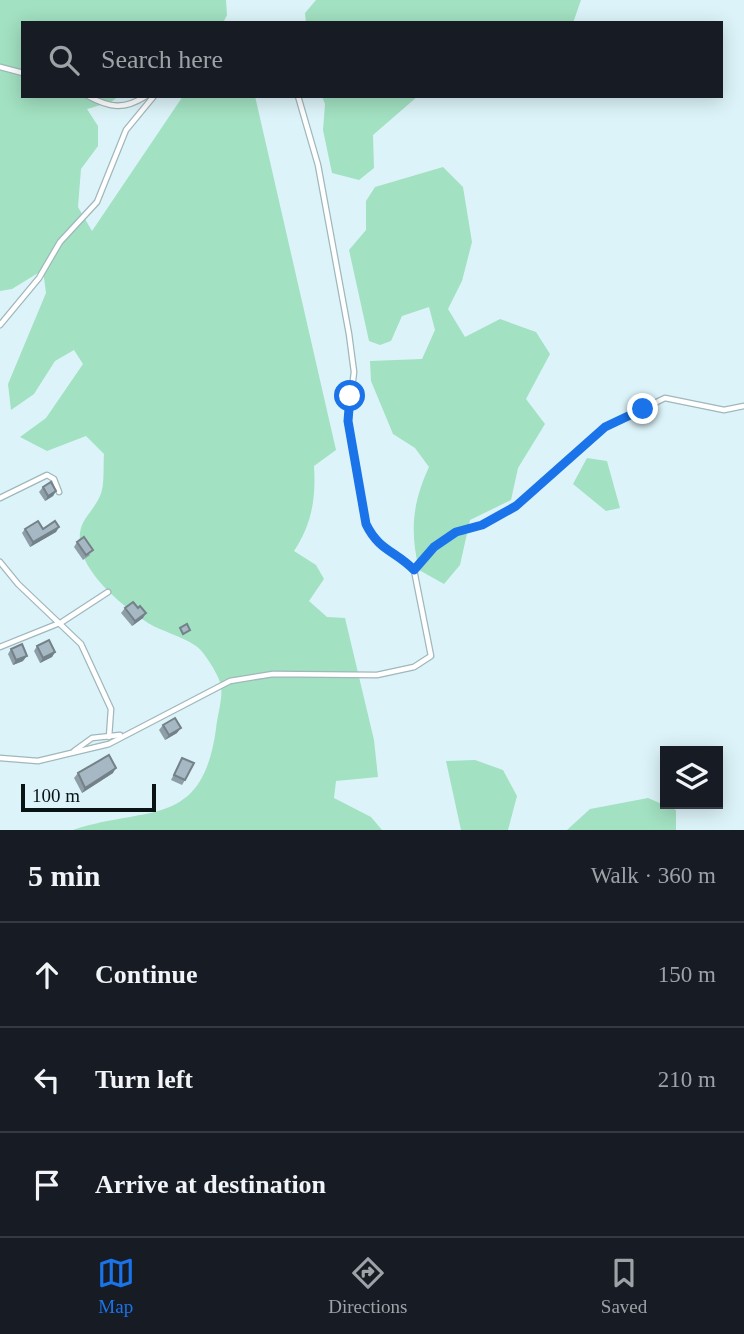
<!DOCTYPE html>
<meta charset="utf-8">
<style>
:root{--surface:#171b24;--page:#242831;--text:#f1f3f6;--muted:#9ea1a6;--line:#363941;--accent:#1a73e8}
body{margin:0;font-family:"Times New Roman",serif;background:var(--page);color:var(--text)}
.controls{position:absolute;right:21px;bottom:21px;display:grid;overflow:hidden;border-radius:0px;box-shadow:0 4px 18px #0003}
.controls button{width:63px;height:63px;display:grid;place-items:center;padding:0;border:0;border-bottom:2px solid var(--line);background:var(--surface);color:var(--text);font:35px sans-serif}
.scale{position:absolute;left:21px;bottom:18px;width:135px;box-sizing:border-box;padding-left:7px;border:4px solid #0a1314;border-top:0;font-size:19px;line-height:24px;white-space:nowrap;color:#0a1314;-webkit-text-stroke:5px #dcf4f9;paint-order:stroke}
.stop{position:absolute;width:21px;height:21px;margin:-16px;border:5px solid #1a73e8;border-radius:50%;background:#fff}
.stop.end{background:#1a73e8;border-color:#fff;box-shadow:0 2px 7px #0008}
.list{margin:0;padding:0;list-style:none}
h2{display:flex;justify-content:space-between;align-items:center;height:91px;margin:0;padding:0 28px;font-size:30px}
h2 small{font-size:23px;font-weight:400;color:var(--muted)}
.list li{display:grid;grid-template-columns:46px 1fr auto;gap:21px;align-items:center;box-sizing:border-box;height:105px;padding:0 28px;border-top:2px solid var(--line)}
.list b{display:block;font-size:26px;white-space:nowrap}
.list em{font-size:23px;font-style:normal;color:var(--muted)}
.icon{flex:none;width:38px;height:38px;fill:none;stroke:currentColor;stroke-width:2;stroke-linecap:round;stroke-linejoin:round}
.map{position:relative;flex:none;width:744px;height:830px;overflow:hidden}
.search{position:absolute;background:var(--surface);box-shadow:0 4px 18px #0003;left:21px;right:21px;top:21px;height:77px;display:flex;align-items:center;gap:18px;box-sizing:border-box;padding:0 24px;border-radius:0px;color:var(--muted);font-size:26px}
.sheet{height:406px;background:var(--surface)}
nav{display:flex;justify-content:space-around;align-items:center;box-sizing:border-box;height:98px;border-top:2px solid var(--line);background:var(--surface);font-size:19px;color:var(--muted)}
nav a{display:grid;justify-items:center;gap:4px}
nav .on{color:var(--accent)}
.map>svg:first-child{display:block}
.green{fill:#a2e1c2}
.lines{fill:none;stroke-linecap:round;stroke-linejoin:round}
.service-casing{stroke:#a0b7bb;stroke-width:7}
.service{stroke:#fff;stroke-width:4.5}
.wall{fill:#8e9ea8}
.shaded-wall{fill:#748188}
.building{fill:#a5b8c3;stroke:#748188;stroke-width:2}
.route{stroke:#1a73e8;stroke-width:9}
</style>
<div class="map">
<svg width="744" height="830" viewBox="0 0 744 830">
<rect width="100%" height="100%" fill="#dcf4f9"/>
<g class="green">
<path d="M0,0h226l1,15 -4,8h-200v73h96l-8,6 -24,7 11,17v20l-17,23 -3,38 14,24 91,-135h72l81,354 -22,16c2,32 -2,58 -20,85l22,14 8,14 -15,22 18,16 18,1 29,122 4,37 -42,4 -2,17 37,19 11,13h-309c74,-25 129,0 143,-101 1,-13 7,-30 5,-43 -1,-9 -17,-35 -25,-40 -14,-10 -33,-14 -48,-23 -24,-16 -60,-45 -67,-74 -6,-28 10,-33 19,-53 5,-10 3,-30 4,-42l-18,-18 -39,15 -27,-14 26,-19 37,-54 -9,-14 -19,11 -21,33 -23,16 -3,-26 38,-91 -3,-23 -31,19 -12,2z"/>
<polygon points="316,0 581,0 573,23 306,23 305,13"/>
<polygon points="322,96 418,96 373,135 374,168 359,180 332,173 323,130 325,104"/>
<path d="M443,167l20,20 9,55 -10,39 -14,28 17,28 35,-18 36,13 14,22 -24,45 19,25 -27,44 -7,32 -41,20 -10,45 -16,19 -25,-14c-9,-39 -7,-66 10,-103l-14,-19 -22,-14 -22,-53 -1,-20 52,-2 13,-29 -6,-23 -27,9 -11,25 -11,4 -11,-4 -20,-91 17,-20v-29l9,-14z"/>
<polygon points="587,458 607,461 620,508 606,511 573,484"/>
<polygon points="475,760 503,770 517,796 508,830 461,830 446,761"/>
<polygon points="648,798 676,810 676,830 567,830 590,809"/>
</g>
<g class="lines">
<g class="service-casing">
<g id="service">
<polyline points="0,67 23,73"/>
<path d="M88,96c22,12 36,14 58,0"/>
<path d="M298,96l20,69 31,169 5,38 -6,49 18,103c13,27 29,26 48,46"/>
<polyline points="0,325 39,278 60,242 97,202 126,130 154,96"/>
<polyline points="0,498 47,475 54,479 59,492"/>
<polyline points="0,562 18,584 81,644 111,709 109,737"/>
<polyline points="0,647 62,622 108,592"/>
<polyline points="74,751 92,738 120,735"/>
<polyline points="0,758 38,761 109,744 230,681 273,674 377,675 414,667 431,656 414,570 434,547 456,532 482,525 516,506 605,427 665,398 724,410 744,406"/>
</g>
</g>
<use href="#service" class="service"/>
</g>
<g class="wall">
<polygon points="43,487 56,491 53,496 45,501 39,492"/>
<polygon points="59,527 56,532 30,547 22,533 25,529"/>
<polygon points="77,542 90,555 83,560 74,547"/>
<polygon points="125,608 143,618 132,626 121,613"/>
<polygon points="37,646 55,652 52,657 40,663 34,651"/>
<polygon points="11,649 23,661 13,665 8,654"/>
<polygon points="163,725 177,733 165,740 159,730"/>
<polygon points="182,758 185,780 182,785 171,780"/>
<polygon points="78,773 113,773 82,793 74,778"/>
</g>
<g class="shaded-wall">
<polygon points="56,491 53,496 45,501 48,496"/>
<polygon points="59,527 56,532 30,547 33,542"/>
<polygon points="146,613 143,618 132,626 135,621"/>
<polygon points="55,652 52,657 40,663 43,658"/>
<polygon points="27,656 23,661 13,665 16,660"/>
<polygon points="181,728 177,733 165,740 169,735"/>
<polygon points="116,768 113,773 82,793 85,788"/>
</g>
<g class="building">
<polygon points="51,482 56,491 48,496 43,487"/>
<polygon points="38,521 43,529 55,521 59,527 33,542 25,529"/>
<polygon points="84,537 93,550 86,555 77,542"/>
<polygon points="133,602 138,608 140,606 146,613 135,621 125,608"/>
<polygon points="187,624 190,630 183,634 180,628"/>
<polygon points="49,640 55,652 43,658 37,646"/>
<polygon points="22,644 27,656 16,660 11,649"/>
<polygon points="175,718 181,728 169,735 163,725"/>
<polygon points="109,755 116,768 85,788 78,773"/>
<polygon points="182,758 194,763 185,780 174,775"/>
</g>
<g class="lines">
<path class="route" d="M350,396l-2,25 18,103c13,27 30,27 48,46l20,-23 22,-15 26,-7 34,-19 89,-79 38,-18"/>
</g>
</svg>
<div class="controls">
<button><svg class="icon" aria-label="layers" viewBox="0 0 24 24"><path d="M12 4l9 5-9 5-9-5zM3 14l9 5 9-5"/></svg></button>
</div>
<div class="scale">100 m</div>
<div class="stop" style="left:350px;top:396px"></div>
<div class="stop end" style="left:643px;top:409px"></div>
<div class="search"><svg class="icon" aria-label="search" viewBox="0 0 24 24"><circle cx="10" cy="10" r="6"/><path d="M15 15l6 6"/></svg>Search here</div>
</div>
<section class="sheet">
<h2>5 min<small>Walk · 360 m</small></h2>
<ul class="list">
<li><svg class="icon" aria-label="ahead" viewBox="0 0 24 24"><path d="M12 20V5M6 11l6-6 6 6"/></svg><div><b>Continue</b></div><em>150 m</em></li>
<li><svg class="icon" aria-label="left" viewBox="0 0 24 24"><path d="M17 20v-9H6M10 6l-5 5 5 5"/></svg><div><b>Turn left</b></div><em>210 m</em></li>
<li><svg class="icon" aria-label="arrive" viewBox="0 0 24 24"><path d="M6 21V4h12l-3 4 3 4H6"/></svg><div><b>Arrive at destination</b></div></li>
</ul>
</section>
<nav>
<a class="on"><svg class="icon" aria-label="map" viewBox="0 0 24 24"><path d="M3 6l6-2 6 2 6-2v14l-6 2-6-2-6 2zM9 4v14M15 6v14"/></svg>Map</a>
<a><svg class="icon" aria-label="directions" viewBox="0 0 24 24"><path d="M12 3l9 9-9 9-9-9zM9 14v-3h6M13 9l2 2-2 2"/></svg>Directions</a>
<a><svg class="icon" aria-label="saved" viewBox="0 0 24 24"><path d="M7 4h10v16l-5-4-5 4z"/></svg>Saved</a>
</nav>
